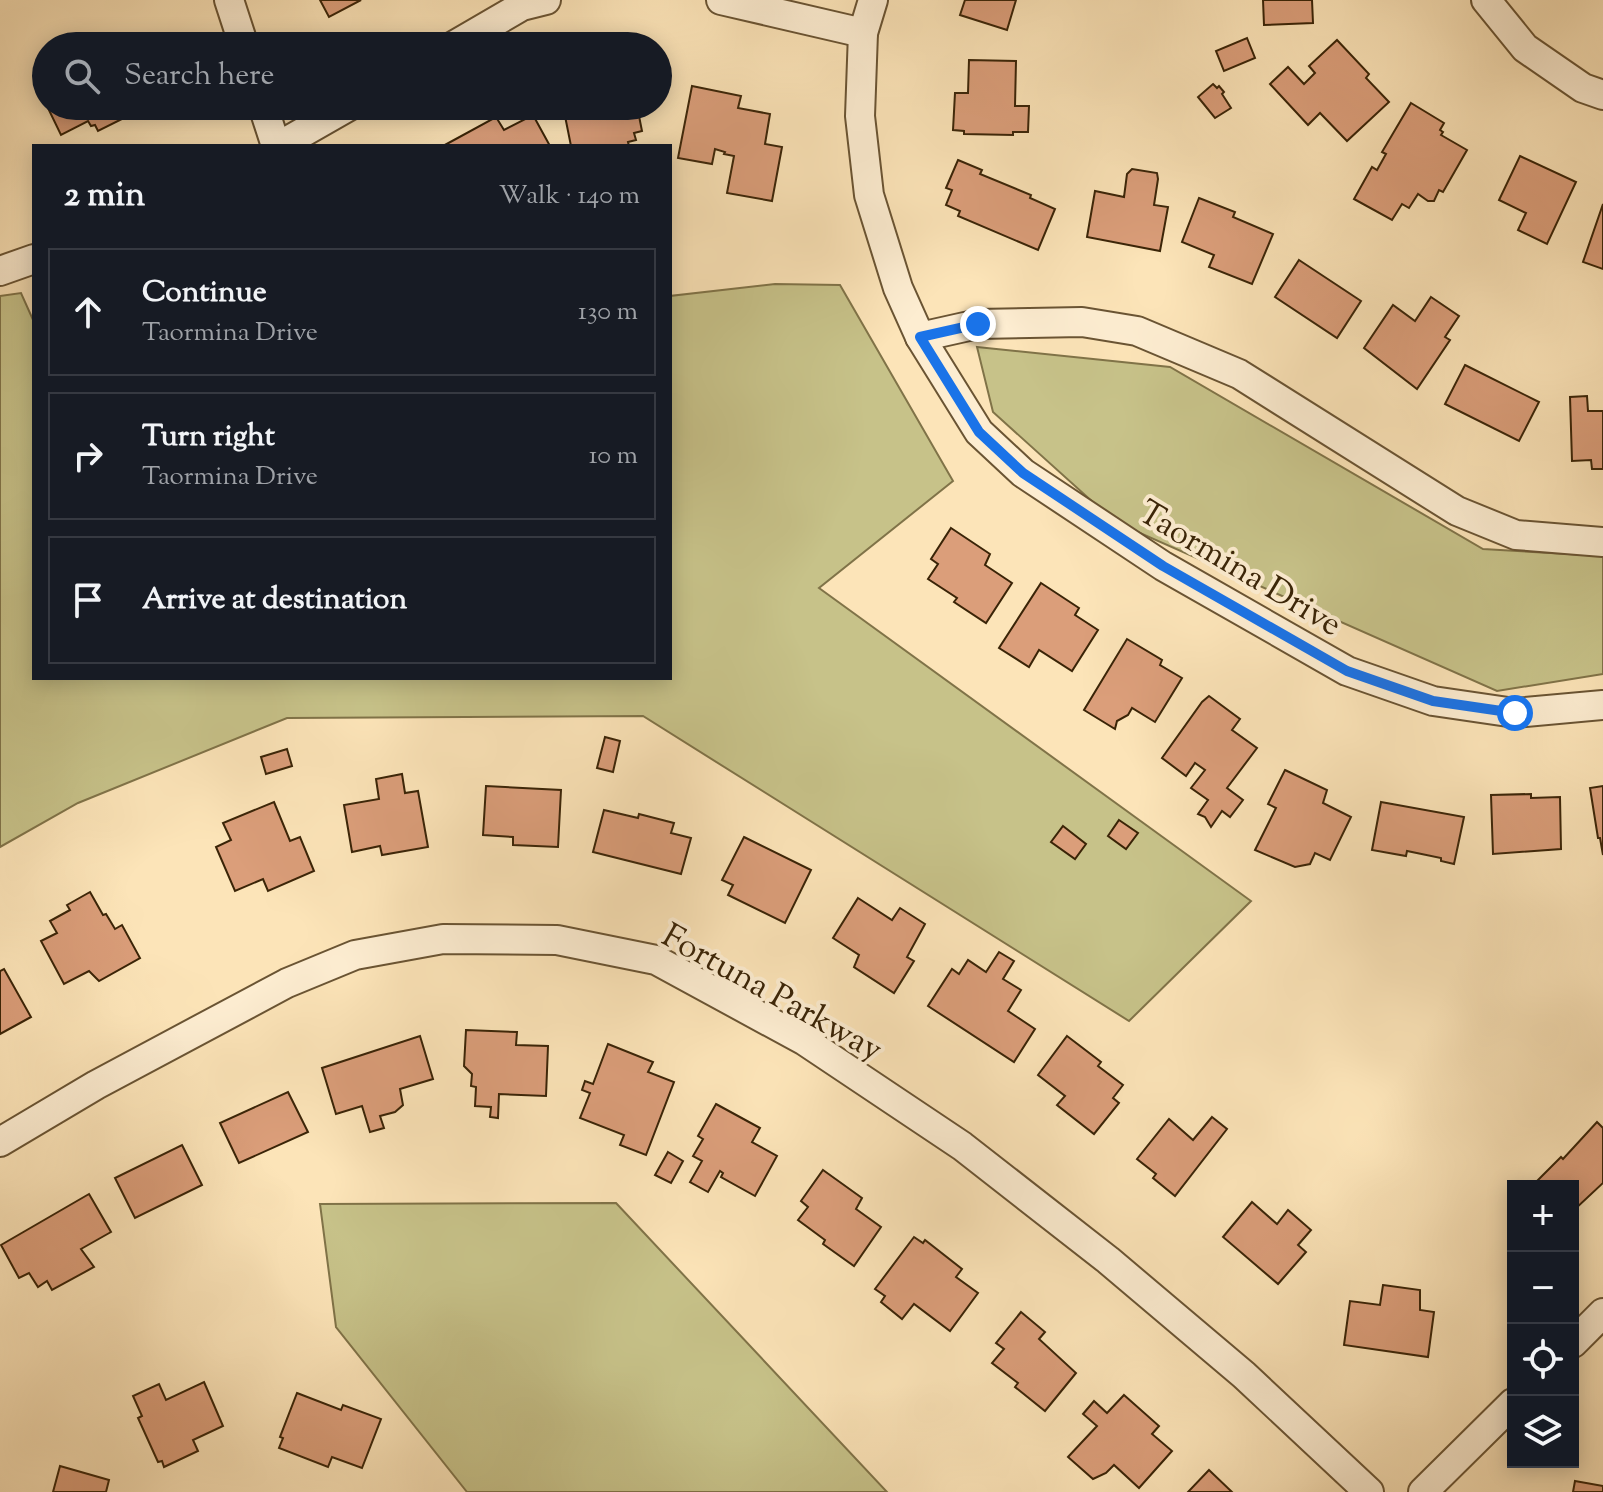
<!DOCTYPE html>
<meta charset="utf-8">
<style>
:root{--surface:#171b24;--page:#242831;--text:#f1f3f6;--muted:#9ea1a6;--line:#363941}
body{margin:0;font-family:"Sorts Mill Goudy",serif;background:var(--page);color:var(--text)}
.controls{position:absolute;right:24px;bottom:24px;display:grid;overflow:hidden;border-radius:0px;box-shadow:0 4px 20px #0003}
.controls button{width:72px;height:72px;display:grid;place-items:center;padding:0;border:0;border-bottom:2px solid var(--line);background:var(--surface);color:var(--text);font:40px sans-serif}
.stop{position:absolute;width:24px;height:24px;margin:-18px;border:6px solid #1a73e8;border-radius:50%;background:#fff}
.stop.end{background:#1a73e8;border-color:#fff;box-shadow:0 2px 8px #0008}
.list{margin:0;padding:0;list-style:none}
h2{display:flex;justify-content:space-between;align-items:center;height:104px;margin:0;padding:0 32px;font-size:34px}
h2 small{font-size:26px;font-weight:400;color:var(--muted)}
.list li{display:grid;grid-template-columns:52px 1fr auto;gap:24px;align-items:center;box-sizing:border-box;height:128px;margin:0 16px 16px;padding:0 16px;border:2px solid var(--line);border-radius:0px}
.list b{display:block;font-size:30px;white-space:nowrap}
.list p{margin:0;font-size:26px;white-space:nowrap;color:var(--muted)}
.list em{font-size:26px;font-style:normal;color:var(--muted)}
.icon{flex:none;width:44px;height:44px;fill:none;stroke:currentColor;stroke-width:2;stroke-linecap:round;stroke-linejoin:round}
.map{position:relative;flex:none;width:1603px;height:1492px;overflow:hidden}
.search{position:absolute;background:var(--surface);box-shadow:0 4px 20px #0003;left:32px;top:32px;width:640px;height:88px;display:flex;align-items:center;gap:20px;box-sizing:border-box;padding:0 28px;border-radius:44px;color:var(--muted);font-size:30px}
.panel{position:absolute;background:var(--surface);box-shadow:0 4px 20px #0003;left:32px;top:144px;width:640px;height:536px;border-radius:0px}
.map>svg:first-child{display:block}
.green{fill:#c7c289;stroke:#807348;stroke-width:2}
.building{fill:#db9e7a;stroke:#3a2407;stroke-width:2}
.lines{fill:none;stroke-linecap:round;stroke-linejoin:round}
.street-casing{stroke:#6a5433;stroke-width:32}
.street{stroke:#fdedd1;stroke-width:28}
.route{stroke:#1a73e8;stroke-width:10}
.labels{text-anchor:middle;stroke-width:8;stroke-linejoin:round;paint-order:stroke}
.street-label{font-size:34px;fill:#3a2407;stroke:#fdedd1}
</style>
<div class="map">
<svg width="1603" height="1492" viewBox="0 0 1603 1492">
<rect width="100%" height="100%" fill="#fce4b8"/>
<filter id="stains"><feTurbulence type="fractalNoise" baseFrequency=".0025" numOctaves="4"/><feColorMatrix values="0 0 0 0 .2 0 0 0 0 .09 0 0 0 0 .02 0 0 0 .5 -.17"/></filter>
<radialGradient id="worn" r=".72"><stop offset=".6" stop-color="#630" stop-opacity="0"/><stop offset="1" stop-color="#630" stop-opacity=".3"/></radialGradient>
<g class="green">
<polygon points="775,284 840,285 953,481 819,588 1251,901 1129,1021 643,716 287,718 78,803 0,847 0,296 21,293 34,322 34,678 670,678 670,296"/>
<polygon points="977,347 1170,367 1483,549 1603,556 1603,674 1497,691 1115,522 993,412"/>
<polygon points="616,1203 887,1492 467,1492 336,1327 320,1204"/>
</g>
<g class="building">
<polygon points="320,0 361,0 329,17"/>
<polygon points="965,0 1016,0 1007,30 960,15"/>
<polygon points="1263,0 1312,0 1313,23 1264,25"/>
<polygon points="1247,38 1255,58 1224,71 1216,51"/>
<polygon points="1337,40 1369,74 1366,78 1389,102 1347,141 1320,113 1308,125 1270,84 1288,67 1304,84 1315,73 1309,66"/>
<polygon points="969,60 1016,61 1015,106 1029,106 1028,132 1013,132 1013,135 964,134 964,131 953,130 955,93 968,93"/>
<polygon points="1213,84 1217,88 1219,86 1224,92 1222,94 1231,108 1215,118 1198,97"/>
<polygon points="692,86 741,96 738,108 770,114 765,144 782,147 772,201 727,193 734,156 724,154 725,152 715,149 712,164 678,158"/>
<polygon points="1411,103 1444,123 1440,130 1443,132 1441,135 1467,150 1443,192 1439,190 1434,201 1428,201 1418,194 1409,208 1402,204 1392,220 1354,199 1372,167 1377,170 1386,154 1382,152"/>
<polygon points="47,106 138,106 140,110 98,131 95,125 91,126 88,121 61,135"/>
<polygon points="563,106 637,106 642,131 634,133 636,140 628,142 629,146 571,146"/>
<polygon points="533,115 550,146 443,146 496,117 504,130"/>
<polygon points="1520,156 1576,182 1547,244 1518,230 1526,213 1499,200"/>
<polygon points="958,160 982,170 980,174 1031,195 1030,198 1055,209 1038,250 958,216 960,211 946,205 952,190 946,188"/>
<polygon points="1132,169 1157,173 1158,179 1154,205 1168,207 1160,251 1087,237 1095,191 1124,197 1127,174"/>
<polygon points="1199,198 1235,212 1233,217 1273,234 1252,284 1209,267 1214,255 1182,242"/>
<polygon points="1603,204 1603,269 1583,262"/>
<polygon points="1299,260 1361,301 1337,338 1275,297"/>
<polygon points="1431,297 1459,316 1445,337 1450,340 1417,389 1364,348 1393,305 1415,321"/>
<polygon points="1465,365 1539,402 1519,441 1445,404"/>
<polygon points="1587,396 1588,411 1603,411 1603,469 1592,469 1591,460 1572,461 1570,397"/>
<polygon points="951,528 990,554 985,565 1012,583 986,623 954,602 957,598 928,579 938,564 931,559"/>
<polygon points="1041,583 1079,608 1075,615 1098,630 1072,671 1039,650 1029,667 999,648"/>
<polygon points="1127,639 1162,660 1160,665 1182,678 1155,722 1132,708 1128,715 1117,721 1115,729 1084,710"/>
<polygon points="1209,696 1240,719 1232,730 1257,748 1227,788 1243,800 1230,817 1222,811 1211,827 1205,817 1198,814 1208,800 1191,788 1205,770 1195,763 1186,776 1162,758 1202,702"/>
<polygon points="605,737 620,741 613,772 597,768"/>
<polygon points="287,749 292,766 266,774 261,757"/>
<polygon points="1285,770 1327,790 1323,803 1351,817 1330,860 1315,853 1310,864 1295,867 1255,850 1276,808 1268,804"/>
<polygon points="402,774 405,793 418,791 428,847 382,855 380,846 352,852 344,805 379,799 376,779"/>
<polygon points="486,786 561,790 558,847 513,845 513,837 483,835"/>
<polygon points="1603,786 1603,855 1600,838 1598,838 1590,788"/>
<polygon points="1531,794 1531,798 1560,797 1561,849 1493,854 1491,795"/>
<polygon points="274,802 290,841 300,837 314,871 268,891 263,879 235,891 216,847 231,840 223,823"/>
<polygon points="1381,802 1464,817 1454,864 1441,861 1441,858 1407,851 1406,856 1372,850"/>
<polygon points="604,810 638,818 639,814 674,823 671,833 691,838 681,874 593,852"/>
<polygon points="1119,820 1138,833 1126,849 1108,836"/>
<polygon points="1063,826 1086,844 1075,859 1051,842"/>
<polygon points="744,837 811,870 785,923 728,895 733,885 722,880"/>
<polygon points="90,892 103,915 106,914 115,929 122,925 140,958 99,981 89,971 64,984 41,941 57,933 50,921 70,910 67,905"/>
<polygon points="858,898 892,920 900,908 925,924 907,957 914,961 894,993 854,967 859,955 833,938"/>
<polygon points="999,952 1014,961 1003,979 1021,990 1008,1011 1035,1029 1014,1062 928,1006 952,969 959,974 968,960 986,972"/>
<polygon points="4,969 31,1017 0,1034 0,971"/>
<polygon points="466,1030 517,1032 516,1045 548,1046 546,1096 499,1094 498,1118 490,1117 491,1107 475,1106 476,1087 471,1086 472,1074 464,1066"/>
<polygon points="420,1036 433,1079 400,1089 403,1105 395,1112 380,1116 384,1128 370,1132 362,1106 336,1114 322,1068"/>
<polygon points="1067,1036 1101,1062 1098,1066 1123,1085 1113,1098 1119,1103 1094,1134 1057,1105 1065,1096 1038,1075"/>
<polygon points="608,1044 653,1062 648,1072 674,1082 646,1155 620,1145 624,1135 580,1118 590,1093 582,1090 585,1081 593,1084"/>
<polygon points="288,1092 308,1132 239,1163 220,1123"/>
<polygon points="716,1104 760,1128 752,1142 777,1156 755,1196 721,1177 723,1173 720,1171 708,1192 690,1182 702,1161 693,1156 703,1139 698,1136"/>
<polygon points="1212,1117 1227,1129 1175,1196 1153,1178 1156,1174 1137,1159 1169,1119 1193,1140"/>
<polygon points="1597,1122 1603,1128 1603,1183 1573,1211 1573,1186 1542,1186 1537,1181 1561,1157 1563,1159"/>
<polygon points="182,1145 202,1185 135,1218 115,1178"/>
<polygon points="668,1152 683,1161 671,1183 655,1175"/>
<polygon points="823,1170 862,1198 856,1209 881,1227 854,1266 823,1244 825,1240 798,1220 808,1207 801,1201"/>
<polygon points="89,1194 111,1232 81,1249 94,1267 52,1290 47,1281 38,1287 29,1273 19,1278 1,1245"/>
<polygon points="1252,1202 1277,1224 1288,1210 1311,1230 1298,1245 1306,1252 1278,1284 1223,1237"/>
<polygon points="914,1237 923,1243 925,1240 962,1269 956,1277 978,1293 950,1331 914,1304 902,1319 881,1302 885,1296 875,1289"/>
<polygon points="1383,1285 1420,1290 1420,1310 1434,1312 1428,1357 1344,1345 1350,1301 1380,1305"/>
<polygon points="1021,1312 1045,1332 1039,1339 1076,1373 1045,1411 1015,1387 1018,1383 992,1363 1004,1349 996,1343"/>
<polygon points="204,1382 223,1426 193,1440 198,1451 164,1467 162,1461 158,1462 138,1418 142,1416 133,1396 159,1384 166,1400"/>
<polygon points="297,1393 341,1410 343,1405 381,1419 362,1468 332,1457 328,1467 279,1448 283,1438 280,1437"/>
<polygon points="1124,1395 1159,1426 1152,1434 1172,1451 1139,1488 1114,1465 1106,1473 1093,1479 1068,1457 1097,1426 1083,1414 1094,1401 1107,1413"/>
<polygon points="60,1466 109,1480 106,1492 53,1492"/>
<polygon points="1209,1470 1232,1492 1188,1492"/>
<polygon points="1575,1481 1603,1486 1603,1492 1573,1492"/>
</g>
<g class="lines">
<g class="street-casing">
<g id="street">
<polyline points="229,0 244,46"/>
<polyline points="721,0 863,33"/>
<polyline points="873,0 863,33 860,116 869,195 898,288 920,337 979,432 1023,473 1163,566 1347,671 1433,701 1515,713 1603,705"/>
<polyline points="1486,0 1525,48 1583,88 1603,95"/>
<polyline points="453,46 522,6 546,0"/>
<polyline points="263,106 276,146"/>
<polyline points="279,146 349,106"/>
<polyline points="0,271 34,259"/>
<polyline points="920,337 978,324 1082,322 1137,331 1239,374 1457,511 1516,535 1603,542"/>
<polyline points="0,1142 96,1085 287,983 355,955 443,939 557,940 656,960 805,1041 962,1146 1108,1260 1244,1375 1369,1492"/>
<polyline points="1573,1343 1603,1313"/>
<polyline points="1423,1492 1513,1403"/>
</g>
</g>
<use href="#street" class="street"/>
</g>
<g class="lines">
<polyline class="route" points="978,324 920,337 979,432 1023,473 1163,566 1347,671 1433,701 1515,713"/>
</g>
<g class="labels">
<g class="street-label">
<text transform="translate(1241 567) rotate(31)" y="12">Taormina Drive</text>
<text transform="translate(773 991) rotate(29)" y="12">Fortuna Parkway</text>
</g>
</g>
<rect width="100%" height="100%" filter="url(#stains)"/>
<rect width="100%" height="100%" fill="url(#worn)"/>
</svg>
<div class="controls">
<button>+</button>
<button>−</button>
<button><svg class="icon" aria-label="locate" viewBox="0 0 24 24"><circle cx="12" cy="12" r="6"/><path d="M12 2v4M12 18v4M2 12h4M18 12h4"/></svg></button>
<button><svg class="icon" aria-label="layers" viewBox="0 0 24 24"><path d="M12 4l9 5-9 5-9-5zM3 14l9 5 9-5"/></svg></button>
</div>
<div class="stop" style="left:1515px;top:713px"></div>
<div class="stop end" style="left:978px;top:324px"></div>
<div class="search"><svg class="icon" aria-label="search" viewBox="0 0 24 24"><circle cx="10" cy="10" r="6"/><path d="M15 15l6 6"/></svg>Search here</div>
<section class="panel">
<h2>2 min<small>Walk · 140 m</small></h2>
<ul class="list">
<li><svg class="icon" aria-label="ahead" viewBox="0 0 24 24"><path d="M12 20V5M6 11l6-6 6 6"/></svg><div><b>Continue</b><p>Taormina Drive</p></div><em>130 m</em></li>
<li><svg class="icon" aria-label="right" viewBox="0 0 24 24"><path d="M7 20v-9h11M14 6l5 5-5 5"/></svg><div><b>Turn right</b><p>Taormina Drive</p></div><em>10 m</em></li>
<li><svg class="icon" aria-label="arrive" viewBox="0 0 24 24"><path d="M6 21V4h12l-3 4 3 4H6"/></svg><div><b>Arrive at destination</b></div></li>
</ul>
</section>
</div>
